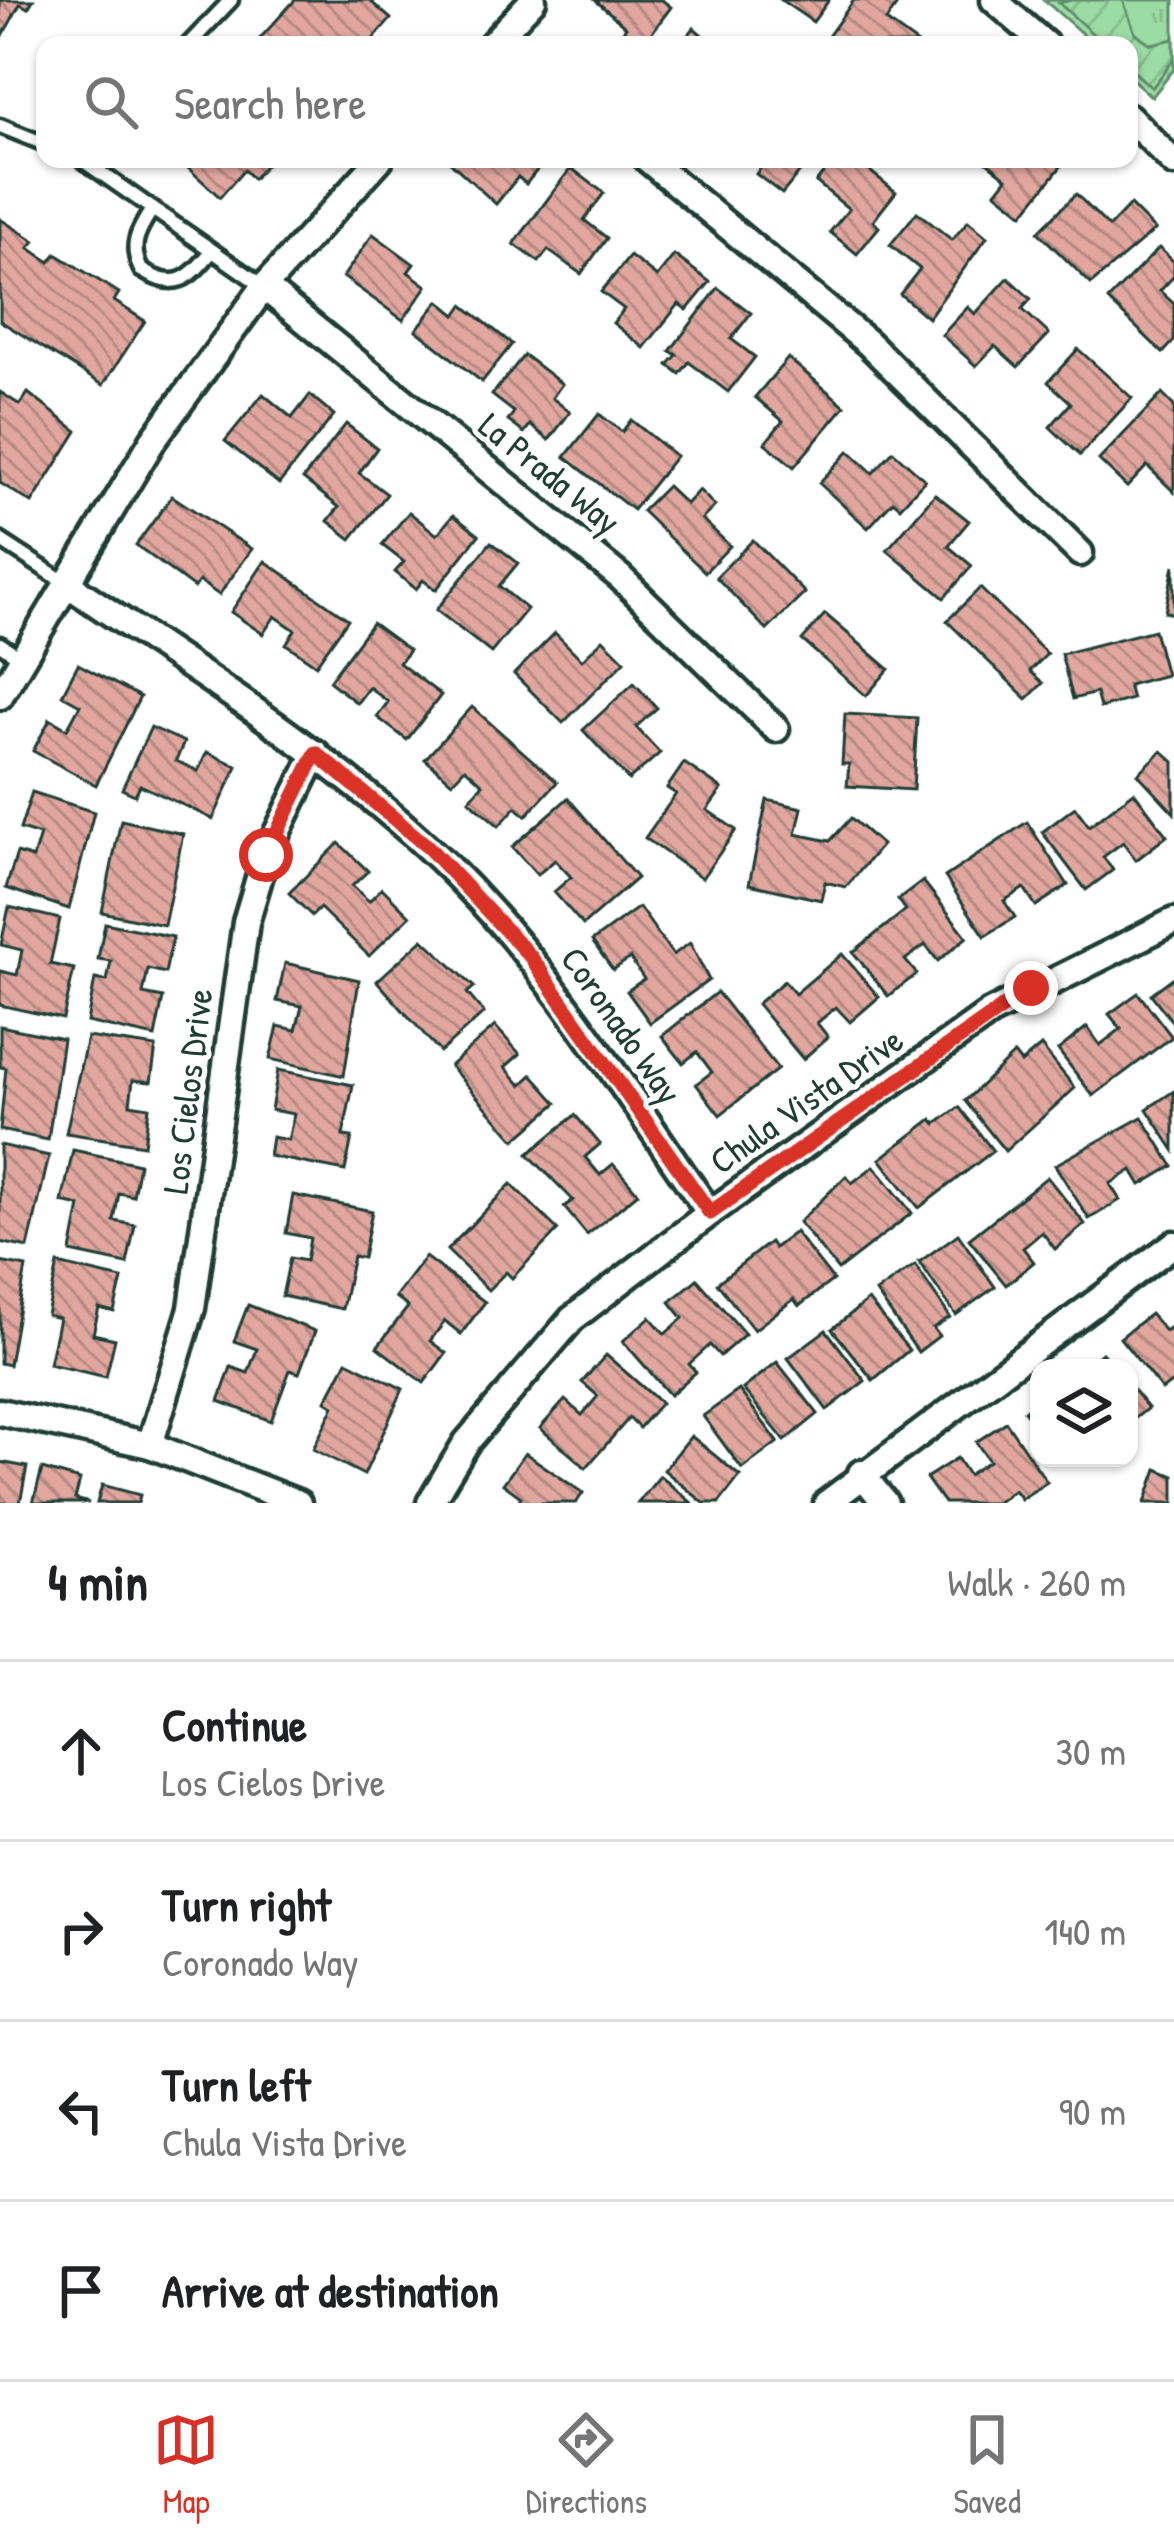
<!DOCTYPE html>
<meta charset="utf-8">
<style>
:root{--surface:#fff;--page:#f2f2f2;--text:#202124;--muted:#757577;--line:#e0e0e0;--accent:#d93025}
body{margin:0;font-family:"Patrick Hand",sans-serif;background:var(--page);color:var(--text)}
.controls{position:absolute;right:36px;bottom:36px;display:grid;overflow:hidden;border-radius:24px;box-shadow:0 3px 9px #0004}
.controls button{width:108px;height:108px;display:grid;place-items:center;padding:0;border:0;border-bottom:3px solid var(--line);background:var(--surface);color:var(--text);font:60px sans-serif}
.stop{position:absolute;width:36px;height:36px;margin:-27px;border:9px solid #d93025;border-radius:50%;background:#fff}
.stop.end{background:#d93025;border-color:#fff;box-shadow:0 3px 12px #0008}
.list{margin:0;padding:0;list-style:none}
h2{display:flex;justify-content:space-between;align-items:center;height:156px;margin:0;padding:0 48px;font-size:51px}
h2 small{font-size:39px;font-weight:400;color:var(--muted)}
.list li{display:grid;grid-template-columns:78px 1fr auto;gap:36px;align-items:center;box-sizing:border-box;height:180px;padding:0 48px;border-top:3px solid var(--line)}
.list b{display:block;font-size:45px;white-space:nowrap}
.list p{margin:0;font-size:39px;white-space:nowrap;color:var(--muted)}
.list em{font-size:39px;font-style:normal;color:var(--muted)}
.icon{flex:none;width:66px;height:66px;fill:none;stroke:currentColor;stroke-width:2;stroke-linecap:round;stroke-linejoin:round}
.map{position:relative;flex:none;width:1174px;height:1503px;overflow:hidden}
.search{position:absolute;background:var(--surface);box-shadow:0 3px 9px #0004;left:36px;right:36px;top:36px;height:132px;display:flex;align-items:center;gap:30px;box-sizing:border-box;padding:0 42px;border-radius:24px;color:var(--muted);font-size:45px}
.sheet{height:876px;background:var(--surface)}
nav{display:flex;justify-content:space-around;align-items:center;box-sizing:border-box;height:168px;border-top:3px solid var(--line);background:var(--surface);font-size:33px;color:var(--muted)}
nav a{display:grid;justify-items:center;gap:6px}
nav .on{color:var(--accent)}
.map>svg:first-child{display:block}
.park{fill:url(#park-tufts);stroke:#5e8c6c;stroke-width:3}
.garden{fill:url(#garden-furrows);stroke:#5e8c6c;stroke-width:3}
.building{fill:url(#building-back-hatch);stroke:#1f3d34;stroke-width:3}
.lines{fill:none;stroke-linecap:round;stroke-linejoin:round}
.service-casing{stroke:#1f3d34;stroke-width:21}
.minor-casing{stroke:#1f3d34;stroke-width:33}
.service{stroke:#fff;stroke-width:12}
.minor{stroke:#fff;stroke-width:24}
.route{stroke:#d93025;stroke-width:15}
.labels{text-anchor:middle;stroke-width:10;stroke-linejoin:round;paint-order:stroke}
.street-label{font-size:36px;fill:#1f3d34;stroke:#fff}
</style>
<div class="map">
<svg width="1174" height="1503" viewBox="0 0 1174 1503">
<defs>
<pattern id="park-tufts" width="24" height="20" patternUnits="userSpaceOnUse" patternTransform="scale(3)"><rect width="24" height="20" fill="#9cdba3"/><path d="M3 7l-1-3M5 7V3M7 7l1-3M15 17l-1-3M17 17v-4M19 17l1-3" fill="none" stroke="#86bd8d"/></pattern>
<pattern id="garden-furrows" width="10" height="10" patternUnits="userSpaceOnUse" patternTransform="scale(3)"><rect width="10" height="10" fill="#9cdba3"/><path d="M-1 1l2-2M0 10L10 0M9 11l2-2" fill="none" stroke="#86bd8d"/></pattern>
<pattern id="building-back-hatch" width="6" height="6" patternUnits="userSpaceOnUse" patternTransform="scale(3)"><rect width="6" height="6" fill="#e1a79f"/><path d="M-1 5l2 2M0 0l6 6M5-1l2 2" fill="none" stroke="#b68982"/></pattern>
</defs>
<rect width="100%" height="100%" fill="#fff"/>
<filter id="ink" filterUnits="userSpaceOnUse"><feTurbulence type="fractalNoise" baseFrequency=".00833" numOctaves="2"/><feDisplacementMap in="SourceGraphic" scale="24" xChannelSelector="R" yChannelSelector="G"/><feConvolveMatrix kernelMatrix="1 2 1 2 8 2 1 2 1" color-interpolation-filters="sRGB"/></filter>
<g filter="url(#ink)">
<polygon class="park" points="1044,0 1174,0 1174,69 1152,97 1129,76 1129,45 1095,45"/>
<polygon class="garden" points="1071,0 1123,0 1135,33 1151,44 1174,39 1174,59 1152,88 1129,67 1129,45 1105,45 1059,3"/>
<g class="building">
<polygon points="0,0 33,0 28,8 20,4 1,39"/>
<polygon points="295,0 369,0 391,19 368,45 254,45"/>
<polygon points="595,0 662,0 671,7 648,38 656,45 613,45 626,27"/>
<polygon points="781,0 829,0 813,22"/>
<polygon points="854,0 900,0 886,21 918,44 837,45 827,38"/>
<polygon points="694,28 714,45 680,45"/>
<polygon points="178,159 271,159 253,179 244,170 220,197"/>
<polygon points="447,159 546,159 526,184 518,177 496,204"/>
<polygon points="767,159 801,159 807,163 782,194 756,174"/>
<polygon points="835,159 855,159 896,192 873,221 879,227 857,254 830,232 849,209 816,182"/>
<polygon points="983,159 1067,159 1023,214 996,192 1007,178"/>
<polygon points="571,168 604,193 584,220 607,238 581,274 548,250 539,262 514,244"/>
<polygon points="1076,194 1109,227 1130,205 1155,230 1091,284 1038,232"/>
<polygon points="917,212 952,240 968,221 987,237 928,318 900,294 920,269 890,245"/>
<polygon points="0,219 35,241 29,248 50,262 56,254 119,293 114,301 145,321 103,385 0,321"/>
<polygon points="373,234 414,264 408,272 427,286 403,320 343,277"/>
<polygon points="1159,248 1174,262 1174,276 1160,291 1174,304 1174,341 1163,353 1108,300"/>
<polygon points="674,255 710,282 687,310 679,304 644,348 613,323 624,309 601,292 630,256 657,277"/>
<polygon points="1008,278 1031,299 1022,309 1049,334 1018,367 995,346 976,366 942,335 968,307 975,314"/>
<polygon points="718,288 751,313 731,339 755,357 728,392 689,362 680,374 668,365 677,355 670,351"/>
<polygon points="439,301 456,315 463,305 512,344 482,382 416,330"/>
<polygon points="1078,349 1132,398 1080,455 1050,427 1071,403 1048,382"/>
<polygon points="524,355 562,384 552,398 570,412 549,440 530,425 524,433 508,421 514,412 492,395"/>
<polygon points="788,358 845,406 794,467 765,443 783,421 755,397"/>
<polygon points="0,392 20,405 28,393 77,431 32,503 0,483"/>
<polygon points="263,394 292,418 310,395 334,415 279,484 225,441"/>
<polygon points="1162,394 1174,406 1174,492 1147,466 1127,487 1099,460"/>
<polygon points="599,414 622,432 631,420 676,456 633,510 565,457"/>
<polygon points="346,424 377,448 359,473 387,494 351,539 328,521 339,507 303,479"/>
<polygon points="849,451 873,473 893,451 925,480 900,507 893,501 868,528 819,483"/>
<polygon points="667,486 686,504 699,490 715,506 702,519 730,546 705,572 642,511"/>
<polygon points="935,494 969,521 948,546 972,566 944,598 887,550"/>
<polygon points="172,496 252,549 219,595 199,581 194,588 136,545"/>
<polygon points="409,512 437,535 453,515 479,535 436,590 423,580 416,589 395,572 404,562 382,545"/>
<polygon points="753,540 805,593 767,630 716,577"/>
<polygon points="491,542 518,563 499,586 527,609 491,653 436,610"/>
<polygon points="265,561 348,619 316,665 286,644 295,630 275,616 263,634 231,612"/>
<polygon points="1174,565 1174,614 1165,612"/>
<polygon points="980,588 1047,654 1030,671 1043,683 1027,699 947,621"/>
<polygon points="825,614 889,669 866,696 802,640"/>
<polygon points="372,623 409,650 399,663 441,695 407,740 377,717 388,702 369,687 357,703 329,681"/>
<polygon points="1154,630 1166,675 1128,685 1132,699 1100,708 1096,693 1073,699 1061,654"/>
<polygon points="555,633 582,660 603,639 625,661 563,723 514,674"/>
<polygon points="78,664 140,697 96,785 33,751 50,719 67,729 80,705 62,695"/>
<polygon points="634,683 657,708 636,727 660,753 629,780 583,730"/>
<polygon points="472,707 557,782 526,816 516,807 499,826 469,800 483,784 465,768 452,782 425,759"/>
<polygon points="845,714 917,718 913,790 847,786 849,764 842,764"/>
<polygon points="151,727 184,742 176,761 198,771 207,752 237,766 213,819 140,785 135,795 122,789"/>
<polygon points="1162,751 1174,762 1174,813 1138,774"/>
<polygon points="684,763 722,789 707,810 736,830 702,878 645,838 676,794 667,788"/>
<polygon points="32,792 94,812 69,909 6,888 17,853 33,858 40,835 20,829"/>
<polygon points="1134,792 1167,836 1136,860 1123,842 1103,857 1113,870 1086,890 1042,832 1075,807 1089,826"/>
<polygon points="568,798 637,878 583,925 554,892 571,877 555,860 537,875 512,847"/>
<polygon points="767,800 802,808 796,834 830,841 851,818 882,845 846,887 825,882 821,900 749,884"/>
<polygon points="121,820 183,834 164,925 102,912"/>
<polygon points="1027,822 1068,885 1036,906 1024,888 1004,901 1015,917 985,936 945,877"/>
<polygon points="339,843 368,871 352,886 369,901 382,888 410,916 369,956 320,908 312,916 289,893"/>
<polygon points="923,881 967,937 938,961 925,945 905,960 917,974 888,996 853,952 906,910 898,900"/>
<polygon points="9,907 60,919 50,964 74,969 63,1019 0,1005 0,971 17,975 22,950 1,945"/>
<polygon points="639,907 673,955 690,943 709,980 650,1023 627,991 644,979 630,958 613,970 592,941"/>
<polygon points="105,923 173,937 165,973 148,969 143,994 163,998 155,1037 87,1022 95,979 107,981 111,961 98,959"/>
<polygon points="423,939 474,987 467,993 484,1013 440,1052 377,981"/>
<polygon points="842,954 879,997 850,1022 836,1007 817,1023 828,1037 803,1059 757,1004 784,981 795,994"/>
<polygon points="285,963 359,980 344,1076 270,1059 278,1026 296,1030 302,1006 277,1001"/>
<polygon points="1174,977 1174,1024 1151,994"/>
<polygon points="717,992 778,1069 720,1115 696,1084 712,1072 697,1052 683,1063 662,1036"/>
<polygon points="1138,993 1172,1037 1093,1096 1058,1050 1087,1027 1100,1045 1121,1029 1109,1014"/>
<polygon points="0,1026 63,1039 48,1140 0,1130 6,1068 0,1067"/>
<polygon points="495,1026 520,1054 505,1067 521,1085 532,1075 557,1103 515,1140 450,1066"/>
<polygon points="87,1037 156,1047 151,1082 133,1080 130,1104 149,1107 144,1145 66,1133"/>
<polygon points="1041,1046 1075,1088 1005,1151 965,1101 1014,1054 1021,1063"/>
<polygon points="278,1070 353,1085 343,1136 352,1137 345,1171 269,1156 272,1137 288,1140 294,1114 271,1110"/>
<polygon points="1174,1091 1174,1150 1147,1109"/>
<polygon points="959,1107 993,1151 919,1208 880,1159 932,1119 936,1124"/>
<polygon points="575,1115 600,1144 585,1157 600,1175 613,1164 638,1193 587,1235 564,1207 573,1200 528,1154"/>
<polygon points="1142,1117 1173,1166 1141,1185 1132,1170 1110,1184 1120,1200 1089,1219 1055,1165"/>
<polygon points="0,1145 49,1156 28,1248 0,1242"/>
<polygon points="73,1150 139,1164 133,1196 119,1193 114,1221 135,1225 127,1264 71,1252 80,1206 62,1202"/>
<polygon points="874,1166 912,1213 838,1270 799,1222 846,1176 852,1183"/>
<polygon points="1047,1177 1085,1224 1055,1249 1042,1232 1023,1248 1034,1262 1006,1285 969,1239"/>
<polygon points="511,1184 558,1230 512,1278 506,1272 488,1290 447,1250"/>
<polygon points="293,1195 372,1211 363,1258 353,1256 342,1309 282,1296 290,1258 306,1261 310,1238 286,1233"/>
<polygon points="795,1232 833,1280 799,1306 794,1299 754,1330 717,1283 770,1242 774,1248"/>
<polygon points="958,1234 995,1287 956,1315 919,1262"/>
<polygon points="425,1257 485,1302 461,1334 445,1321 430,1341 446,1353 424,1383 377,1347 408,1307 395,1297"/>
<polygon points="0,1262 26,1267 9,1365 0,1363"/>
<polygon points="58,1264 122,1279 114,1312 99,1308 93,1334 115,1339 106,1377 49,1364 59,1318 47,1315"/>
<polygon points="915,1265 950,1317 933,1328 939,1336 918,1352 876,1292"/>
<polygon points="697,1279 745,1334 720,1356 710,1345 689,1364 696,1372 670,1395 623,1341 650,1317 665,1334 683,1318 670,1302"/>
<polygon points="868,1300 909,1350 873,1380 832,1329"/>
<polygon points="248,1305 315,1331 299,1373 290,1370 271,1421 219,1401 231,1367 248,1373 257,1349 234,1341"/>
<polygon points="1150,1314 1165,1331 1174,1324 1174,1381 1162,1390 1120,1338"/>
<polygon points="826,1330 865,1381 827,1410 788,1358"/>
<polygon points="1102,1353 1115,1368 1084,1368"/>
<polygon points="606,1355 661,1403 639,1428 629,1418 586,1468 540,1428 565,1400 582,1415 598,1396 582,1382"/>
<polygon points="347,1361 403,1389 364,1475 313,1449 334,1406 326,1401"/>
<polygon points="777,1362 818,1414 785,1441 743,1389"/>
<polygon points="1129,1385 1148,1408 1129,1423"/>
<polygon points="739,1390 778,1442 742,1469 703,1416"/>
<polygon points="1039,1399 1039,1429 1024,1411"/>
<polygon points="1006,1422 1047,1482 1021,1499 1014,1490 996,1503 944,1503 926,1478 957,1458 968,1475 989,1461 976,1442"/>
<polygon points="691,1436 740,1476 719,1503 704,1503 664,1470"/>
<polygon points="525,1453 583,1493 576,1503 517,1503 521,1497 503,1484"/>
<polygon points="0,1462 27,1467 20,1503 0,1503"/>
<polygon points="42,1469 80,1480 75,1499 89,1503 33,1503"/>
<polygon points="1157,1469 1174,1476 1174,1503 1145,1503"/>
<polygon points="660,1476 692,1503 638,1503"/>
<polygon points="102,1485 140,1495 138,1503 97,1503"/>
</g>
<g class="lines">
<g class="service-casing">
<g id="service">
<polyline points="188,45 231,0"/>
<polyline points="0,126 45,144"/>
<polyline points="81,159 263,286"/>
<path d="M152,209c-14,22 -23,36 -11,61 35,22 48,9 71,-19"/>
<polyline points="0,540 66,583"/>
<polyline points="0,644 21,658"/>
</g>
</g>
<g class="minor-casing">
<g id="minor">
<polyline points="994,0 1046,45"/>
<polyline points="491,45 533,0"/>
<polyline points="1129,117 1174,163"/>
<polyline points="647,159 868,343 1080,553"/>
<polyline points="264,287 620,577 776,729"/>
<path d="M66,583c123,84 251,162 360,263 114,104 195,241 284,367"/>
<polyline points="0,696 153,440 264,287 380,159"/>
<polyline points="0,1412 150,1445 298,1503"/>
<polyline points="150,1445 192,1308 246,922 266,855 316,753"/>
<polyline points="861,1473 885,1503"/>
<polyline points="430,1503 466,1443 572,1319 710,1213 990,1013 1174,921"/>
<polyline points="827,1503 1174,1244"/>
</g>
</g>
<use href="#service" class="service"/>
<use href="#minor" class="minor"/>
</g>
</g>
<g class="lines" filter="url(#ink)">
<polyline class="route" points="266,855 316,753 428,847 530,956 710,1213 1031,988"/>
</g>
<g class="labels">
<g class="street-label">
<text transform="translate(550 473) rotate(39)" y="13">La Prada Way</text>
<text transform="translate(622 1025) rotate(55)" y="13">Coronado Way</text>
<text transform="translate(187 1091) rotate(-83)" y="13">Los Cielos Drive</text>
<text transform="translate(806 1100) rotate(-35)" y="13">Chula Vista Drive</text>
</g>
</g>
</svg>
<div class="controls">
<button><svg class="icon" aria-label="layers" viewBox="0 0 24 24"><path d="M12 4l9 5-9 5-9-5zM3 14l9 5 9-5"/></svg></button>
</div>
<div class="stop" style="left:266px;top:855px"></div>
<div class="stop end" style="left:1031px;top:988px"></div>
<div class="search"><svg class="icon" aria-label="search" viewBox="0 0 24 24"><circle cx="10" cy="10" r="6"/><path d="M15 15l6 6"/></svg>Search here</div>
</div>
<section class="sheet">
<h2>4 min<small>Walk · 260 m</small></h2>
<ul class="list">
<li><svg class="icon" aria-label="ahead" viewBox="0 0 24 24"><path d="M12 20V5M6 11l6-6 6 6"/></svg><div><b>Continue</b><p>Los Cielos Drive</p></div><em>30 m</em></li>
<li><svg class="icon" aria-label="right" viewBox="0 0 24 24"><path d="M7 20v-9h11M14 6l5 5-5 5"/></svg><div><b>Turn right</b><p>Coronado Way</p></div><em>140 m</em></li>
<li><svg class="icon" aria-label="left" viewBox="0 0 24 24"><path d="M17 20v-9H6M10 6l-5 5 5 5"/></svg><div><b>Turn left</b><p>Chula Vista Drive</p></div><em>90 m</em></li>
<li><svg class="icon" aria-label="arrive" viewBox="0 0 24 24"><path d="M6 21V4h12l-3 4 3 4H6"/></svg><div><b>Arrive at destination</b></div></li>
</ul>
</section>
<nav>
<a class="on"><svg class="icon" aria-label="map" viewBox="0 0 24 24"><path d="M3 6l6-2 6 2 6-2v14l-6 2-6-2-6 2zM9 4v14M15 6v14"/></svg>Map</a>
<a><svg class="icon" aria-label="directions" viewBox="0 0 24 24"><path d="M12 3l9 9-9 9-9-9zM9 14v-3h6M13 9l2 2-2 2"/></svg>Directions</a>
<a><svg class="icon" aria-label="saved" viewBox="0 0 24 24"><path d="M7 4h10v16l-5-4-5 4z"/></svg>Saved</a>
</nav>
